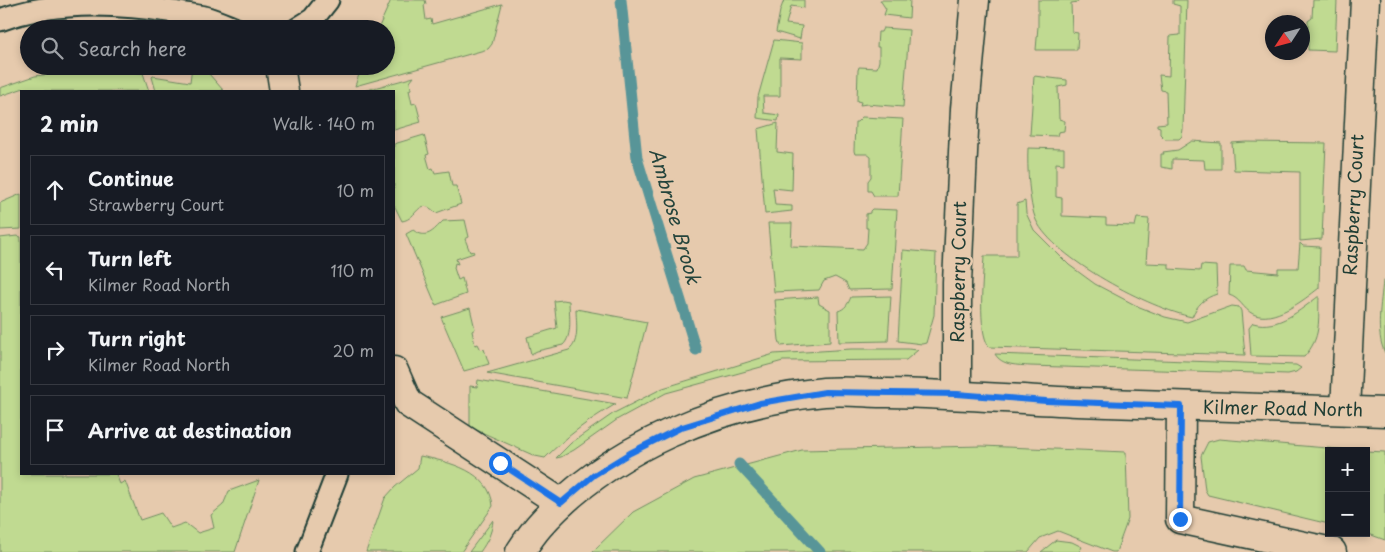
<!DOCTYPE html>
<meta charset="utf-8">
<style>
:root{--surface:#171b24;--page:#20242c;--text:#f1f3f6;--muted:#9ea1a6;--line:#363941}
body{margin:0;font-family:"Playpen Sans",sans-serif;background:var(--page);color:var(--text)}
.controls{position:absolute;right:15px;bottom:15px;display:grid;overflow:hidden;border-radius:0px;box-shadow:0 2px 8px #0003}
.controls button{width:45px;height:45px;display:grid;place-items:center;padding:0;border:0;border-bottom:1px solid var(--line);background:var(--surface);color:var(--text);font:25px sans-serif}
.compass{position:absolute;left:1265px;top:15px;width:45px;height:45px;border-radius:50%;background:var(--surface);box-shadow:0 2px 8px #0003;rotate:234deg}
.stop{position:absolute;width:15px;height:15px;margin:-11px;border:4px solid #1a73e8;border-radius:50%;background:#fff}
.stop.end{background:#1a73e8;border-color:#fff;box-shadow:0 1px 5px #0008}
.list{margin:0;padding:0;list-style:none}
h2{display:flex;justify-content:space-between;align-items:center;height:65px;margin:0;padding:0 20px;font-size:21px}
h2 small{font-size:16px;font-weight:400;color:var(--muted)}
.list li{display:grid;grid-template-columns:32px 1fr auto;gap:15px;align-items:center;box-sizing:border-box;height:70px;margin:0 10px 10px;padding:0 10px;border:1px solid var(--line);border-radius:0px}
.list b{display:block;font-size:19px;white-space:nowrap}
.list p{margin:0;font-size:16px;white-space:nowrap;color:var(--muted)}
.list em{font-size:16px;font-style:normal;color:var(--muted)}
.icon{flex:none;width:28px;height:28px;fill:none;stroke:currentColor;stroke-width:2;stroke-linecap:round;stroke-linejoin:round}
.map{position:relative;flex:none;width:1385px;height:552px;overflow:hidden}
.search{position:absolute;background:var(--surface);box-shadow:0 2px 8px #0003;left:20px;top:20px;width:375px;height:55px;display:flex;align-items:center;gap:12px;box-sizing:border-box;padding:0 18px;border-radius:28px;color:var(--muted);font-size:19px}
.panel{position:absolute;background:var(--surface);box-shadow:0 2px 8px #0003;left:20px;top:90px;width:375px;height:385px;border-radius:0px}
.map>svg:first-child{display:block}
.green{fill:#c0da91;stroke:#708c62}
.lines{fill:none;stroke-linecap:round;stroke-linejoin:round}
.stream{stroke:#599598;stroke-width:11}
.service-casing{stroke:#1f3d34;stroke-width:25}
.minor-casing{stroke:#1f3d34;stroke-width:31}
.service{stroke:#e6caad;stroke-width:21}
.minor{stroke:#e6caad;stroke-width:28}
.route{stroke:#1a73e8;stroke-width:6}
.labels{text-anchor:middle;stroke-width:5;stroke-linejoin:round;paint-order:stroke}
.street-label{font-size:18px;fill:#1f3d34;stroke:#e6caad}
.water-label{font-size:19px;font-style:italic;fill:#24443c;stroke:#e6caad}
</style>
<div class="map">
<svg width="1385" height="552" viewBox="0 0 1385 552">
<rect width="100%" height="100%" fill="#e6caad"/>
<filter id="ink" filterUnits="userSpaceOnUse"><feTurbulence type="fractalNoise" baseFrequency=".02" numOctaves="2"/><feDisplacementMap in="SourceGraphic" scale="10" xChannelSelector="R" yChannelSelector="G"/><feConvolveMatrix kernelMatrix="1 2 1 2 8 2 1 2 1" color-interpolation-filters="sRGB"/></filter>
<g filter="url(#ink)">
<g class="green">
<polygon points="391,0 425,0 426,4 424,5 426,20 431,19 432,24 502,4 492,44 488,49 355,86 362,66 386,66 386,29 378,29"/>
<polygon points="784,0 804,0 804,8 791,6 786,24 802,26 800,39 776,32 780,11"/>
<polygon points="880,0 910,0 909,18 884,15 886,9"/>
<polygon points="1038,0 1078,0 1078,2 1071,3 1072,32 1078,33 1077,50 1036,50 1038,26"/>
<polygon points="1173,0 1187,0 1183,129 1182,136 1179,139 1165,139 1160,134 1160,127 1157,126 1157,124 1167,123 1166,91 1161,90 1159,75 1169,76 1170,36 1180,35 1180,6 1173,4"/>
<polygon points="1313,0 1337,0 1335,51 1308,50 1308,21 1312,18"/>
<polygon points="883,28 909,30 903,107 867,104 860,105 861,102 857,101 858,70 859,67 877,68 879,61 879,47 877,47 878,32 881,32"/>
<polygon points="774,40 802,43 802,59 780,58 780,96 763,96 764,113 779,115 778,121 757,118 758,97"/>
<polygon points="192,66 202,66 223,90 220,91 156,91 152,77 153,76 190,82"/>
<polygon points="85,70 143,73 149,91 26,91 24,88 0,96 0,88 35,76"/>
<polygon points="1034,76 1067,80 1067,85 1058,87 1059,119 1065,121 1064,131 1058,132 1057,136 1030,135"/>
<polygon points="414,77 410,82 411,89 409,90 412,104 416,103 421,122 394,130 394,91 363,91"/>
<polygon points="862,117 903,119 898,196 874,196 871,191 868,191 868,181 871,177 871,157 867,154 855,154 854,151 855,122 857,122"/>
<polygon points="778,123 777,152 793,154 792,190 773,188 775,205 792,206 792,211 765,214 758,129"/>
<path d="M424,135l5,19 -3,1 4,14 3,-1 2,5 14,-2 3,15h4l5,18 -25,9c-18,-18 -18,6 -34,8l-8,-16v-61z"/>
<polygon points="1192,141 1221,143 1221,169 1205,169 1204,160 1172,159 1172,169 1161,167 1161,154 1164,154 1163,152 1178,150"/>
<polygon points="1246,142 1326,143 1322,239 1300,241 1300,172 1234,170 1232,143"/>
<path d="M1028,148l36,1v15l-8,-1v34l6,1v18l44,2v7l29,1 2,-8 12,1 -3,44 23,1v5l31,2 1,-6 15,1 1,28c-13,4 -20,11 -25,23 -41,-8 -138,-58 -156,-97 -7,-16 -9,-54 -8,-72z"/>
<polygon points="21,194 21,229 0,230 0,203"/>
<path d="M1025,201l1,12 8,17 35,35 26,19 42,22 28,11 22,5 45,-16 7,1 2,4 4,44 -256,-8c-12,-17 -6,-70 -5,-91h33v-52z"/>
<polygon points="872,209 897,210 892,289 849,290 846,283 835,277 824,281 819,290 774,292 768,223 792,223 791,246 863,249 867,243 868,228 866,228 866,214 870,213 870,211"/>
<path d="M465,220l4,17 -4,2 5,13 3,-1 1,2 -18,6 2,5 -3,-1 -1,5 4,12 4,-2 4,16 -30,11 -30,-71 7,-4c14,10 20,1 30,-9z"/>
<polygon points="17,236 21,237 21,474 116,474 120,484 125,481 140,520 161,513 171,528 185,523 198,533 214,528 211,515 223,505 229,491 259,480 235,552 0,552 0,238"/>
<path d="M1300,243l3,3 17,1 -1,41c-15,12 -46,36 -66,26 -10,-5 -13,-16 -24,-19l1,-29h14l2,4 32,3v-5h20z"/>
<polygon points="903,250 936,253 934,315 926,343 922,344 898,341"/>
<path d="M1383,281l2,1v71c-10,-20 -4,-50 -2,-72z"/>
<path d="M891,296l-3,45 -49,1 -1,-31c7,-2 10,-7 13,-14z"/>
<path d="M1319,296c-1,25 3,41 -15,61l-53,-1 -2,-28 4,-5c25,7 47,-13 66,-27z"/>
<polygon points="818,297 819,304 830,310 830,342 781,346 779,340 775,300"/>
<path d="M563,300l6,1c0,13 4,35 -6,44l-26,6 -6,3 -4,-17 30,-9 -3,-27z"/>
<polygon points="470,308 475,329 472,331 475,345 478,344 481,350 484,349 489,364 464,371 441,317"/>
<path d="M576,309l71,13 -20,76 -140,-25 82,-23c11,-8 7,-29 7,-41z"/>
<polygon points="851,349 908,349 918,350 906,360 783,361 666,393 618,419 574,450 561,457 556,458 571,443 614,413 663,388 774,354"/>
<path d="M995,354l301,11 5,3 -5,4 -8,2 -258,-8c-12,-1 -28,0 -35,-12z"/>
<path d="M478,380l138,24c-26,15 -49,32 -71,54l-10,-2 -65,-29v-41l7,1z"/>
<polygon points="1219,439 1363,451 1329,451 1329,524 1208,495 1205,490 1201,456 1208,442"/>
<polygon points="982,446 1126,452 1128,519 1116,552 1112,552 1058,531 1040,538 1028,552 592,552 633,512 694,479 802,450"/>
<polygon points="1366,451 1385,452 1385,540 1366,533"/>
<path d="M420,456c29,6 70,15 73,50l-32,46h-95l19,-54 10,-11 23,-19z"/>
<path d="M493,520c-1,13 -6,22 -13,32h-11z"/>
<polygon points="1056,540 1072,542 1082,547 1079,552 1041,552"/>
</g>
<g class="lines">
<g class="stream">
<polyline points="621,0 637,158 696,350"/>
<polyline points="739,464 820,552"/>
</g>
<g class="service-casing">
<g id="service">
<path d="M0,20c54,-20 118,-17 174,-8 10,2 20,3 30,5 11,3 22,8 32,12"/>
<polyline points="297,29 313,19 328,0"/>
<polyline points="307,552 337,474"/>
</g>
</g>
<g class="minor-casing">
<g id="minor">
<polyline points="280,66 284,91"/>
<polyline points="394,371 408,403 561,503"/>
<polyline points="957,395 957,283 965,109 975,0"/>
<polyline points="1181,407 1180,519 1332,552"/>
<polyline points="1345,410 1365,0"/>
<path d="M520,552c6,-9 12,-18 19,-26 69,-78 182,-124 285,-134 21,-2 43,1 64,1 63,1 126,6 189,9 103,4 205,6 308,10"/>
</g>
</g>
<use href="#service" class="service"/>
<use href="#minor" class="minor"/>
</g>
</g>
<g class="lines" filter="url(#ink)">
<polyline class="route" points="500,463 561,503 594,475 630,453 682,427 760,403 825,392 957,394 1046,401 1181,406 1180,519"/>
</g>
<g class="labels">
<g class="street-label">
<text transform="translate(1354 205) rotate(-87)" y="6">Raspberry Court</text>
<text transform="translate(959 272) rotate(-89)" y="6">Raspberry Court</text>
<text transform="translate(1283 409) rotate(1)" y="6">Kilmer Road North</text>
</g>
<g class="water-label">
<text transform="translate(675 216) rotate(74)" y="7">Ambrose Brook</text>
</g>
</g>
</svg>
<div class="controls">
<button>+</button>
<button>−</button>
</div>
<svg class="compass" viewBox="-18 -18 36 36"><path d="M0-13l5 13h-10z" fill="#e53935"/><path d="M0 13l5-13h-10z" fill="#9ea1a6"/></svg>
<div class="stop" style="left:500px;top:463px"></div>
<div class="stop end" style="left:1180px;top:519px"></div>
<div class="search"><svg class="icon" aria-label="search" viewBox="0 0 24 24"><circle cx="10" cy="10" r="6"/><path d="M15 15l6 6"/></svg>Search here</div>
<section class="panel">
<h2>2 min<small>Walk · 140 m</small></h2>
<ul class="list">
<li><svg class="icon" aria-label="ahead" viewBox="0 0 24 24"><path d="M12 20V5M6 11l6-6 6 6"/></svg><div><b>Continue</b><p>Strawberry Court</p></div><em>10 m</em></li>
<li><svg class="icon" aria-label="left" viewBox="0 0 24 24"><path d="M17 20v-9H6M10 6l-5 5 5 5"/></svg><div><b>Turn left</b><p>Kilmer Road North</p></div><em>110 m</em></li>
<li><svg class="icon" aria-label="right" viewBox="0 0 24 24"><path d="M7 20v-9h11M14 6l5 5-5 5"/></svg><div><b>Turn right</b><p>Kilmer Road North</p></div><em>20 m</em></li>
<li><svg class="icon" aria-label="arrive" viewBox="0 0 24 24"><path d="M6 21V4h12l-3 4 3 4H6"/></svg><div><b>Arrive at destination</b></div></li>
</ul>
</section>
</div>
